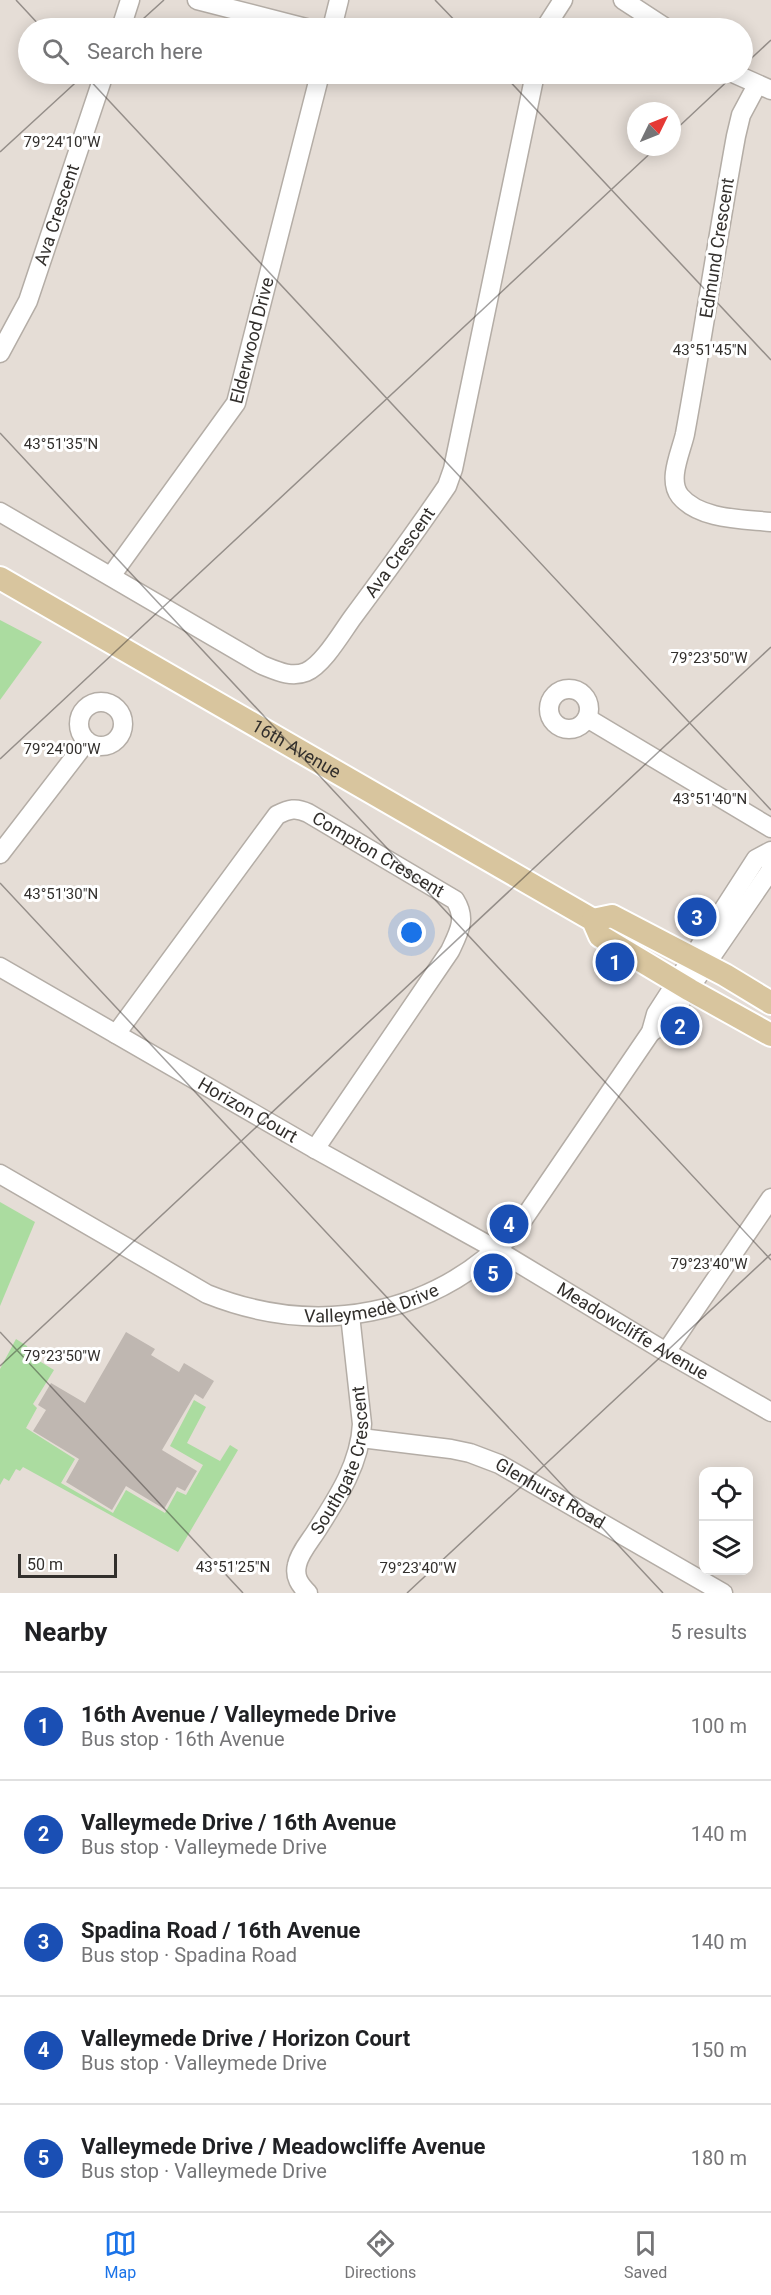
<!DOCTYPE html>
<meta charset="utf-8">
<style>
:root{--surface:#fff;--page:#f2f2f2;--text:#202124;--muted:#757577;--line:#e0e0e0;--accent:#1a73e8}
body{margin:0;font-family:Roboto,sans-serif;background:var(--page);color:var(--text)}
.controls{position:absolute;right:18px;bottom:18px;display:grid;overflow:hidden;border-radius:12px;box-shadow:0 3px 15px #0003}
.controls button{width:54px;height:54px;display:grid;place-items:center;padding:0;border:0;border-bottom:2px solid var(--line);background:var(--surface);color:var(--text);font:30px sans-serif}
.compass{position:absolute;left:627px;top:102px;width:54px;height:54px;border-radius:50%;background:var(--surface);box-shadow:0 3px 15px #0003;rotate:47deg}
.scale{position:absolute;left:18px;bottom:15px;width:99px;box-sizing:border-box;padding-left:6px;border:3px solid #322f2c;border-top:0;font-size:16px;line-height:21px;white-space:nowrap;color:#322f2c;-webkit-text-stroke:4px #fff;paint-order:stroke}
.you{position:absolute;left:412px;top:933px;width:21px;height:21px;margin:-15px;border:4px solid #fff;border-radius:50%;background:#1a73e8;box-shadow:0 0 0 9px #1a73e833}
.badge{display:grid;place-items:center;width:39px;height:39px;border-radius:50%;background:var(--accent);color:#fff;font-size:20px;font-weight:700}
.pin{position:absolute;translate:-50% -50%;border:3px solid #fff;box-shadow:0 2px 6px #0006}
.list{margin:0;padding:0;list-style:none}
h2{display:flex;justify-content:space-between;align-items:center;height:78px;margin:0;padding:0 24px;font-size:26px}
h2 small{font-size:20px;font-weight:400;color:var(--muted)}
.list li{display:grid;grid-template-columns:39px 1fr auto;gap:18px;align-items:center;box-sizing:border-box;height:108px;padding:0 24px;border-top:2px solid var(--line)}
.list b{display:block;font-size:22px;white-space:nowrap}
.list p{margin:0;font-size:20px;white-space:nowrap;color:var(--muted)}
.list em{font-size:20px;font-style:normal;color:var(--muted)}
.icon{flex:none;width:33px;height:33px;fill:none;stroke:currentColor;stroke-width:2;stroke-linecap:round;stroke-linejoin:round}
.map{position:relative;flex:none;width:771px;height:1593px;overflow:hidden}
.search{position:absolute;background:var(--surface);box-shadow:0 3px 15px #0003;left:18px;right:18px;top:18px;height:66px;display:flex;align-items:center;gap:15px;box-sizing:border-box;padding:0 21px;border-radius:33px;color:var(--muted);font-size:22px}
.sheet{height:618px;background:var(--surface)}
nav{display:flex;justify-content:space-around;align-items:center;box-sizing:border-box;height:84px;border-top:2px solid var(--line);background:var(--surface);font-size:16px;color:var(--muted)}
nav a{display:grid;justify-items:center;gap:3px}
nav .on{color:var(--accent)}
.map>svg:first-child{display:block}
.green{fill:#abdca0}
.building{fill:#bfb7b1}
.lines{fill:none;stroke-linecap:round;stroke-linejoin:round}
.minor-casing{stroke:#b4ada6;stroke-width:21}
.major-casing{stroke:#fff;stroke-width:26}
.minor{stroke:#fff;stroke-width:18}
.major{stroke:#d8c59e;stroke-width:22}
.ticks{fill:none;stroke:#322f2c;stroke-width:1.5;stroke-opacity:0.45}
.labels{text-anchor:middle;stroke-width:6;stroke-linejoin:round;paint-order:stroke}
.street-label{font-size:18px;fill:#322f2c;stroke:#fff}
.ticks-label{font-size:15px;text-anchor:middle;fill:#322f2c;stroke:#fff;stroke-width:6;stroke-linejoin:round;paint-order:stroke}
</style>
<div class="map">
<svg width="771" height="1593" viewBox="0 0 771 1593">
<rect width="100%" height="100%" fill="#e5ddd6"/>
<g class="green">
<polygon points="0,620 42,642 0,700"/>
<polygon points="0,1202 35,1222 0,1306"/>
<polygon points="16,1339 27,1346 31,1356 54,1370 33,1404 37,1408 26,1428 75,1459 61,1483 113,1513 126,1490 165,1513 177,1491 186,1495 203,1465 170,1446 194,1400 206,1407 187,1443 220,1461 230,1445 238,1450 178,1552 23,1467 20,1471 16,1469 9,1481 4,1478 0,1485 0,1369"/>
</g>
<polygon class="building" points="126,1332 155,1349 151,1355 179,1372 184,1363 214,1381 203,1399 195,1394 162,1450 197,1471 185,1491 177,1487 164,1509 126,1486 112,1510 66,1482 79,1459 33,1431 46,1410 38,1405 51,1383 85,1403"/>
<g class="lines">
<g class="minor-casing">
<g id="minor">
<polyline points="197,0 306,28"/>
<polyline points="623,0 666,28"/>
<polyline points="121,28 130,0"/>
<polyline points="332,28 339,0"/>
<polyline points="545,28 563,0"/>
<polyline points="735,74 771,90"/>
<path d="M757,85l-16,30 -5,21c-18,99 -33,199 -51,298 -4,18 -18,46 -5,62 20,24 63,23 91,26"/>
<path id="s1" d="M0,353l28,-52 76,-227"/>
<path id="s2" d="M0,512l262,153c15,6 29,13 44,7 17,-7 36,-40 47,-55 32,-43 64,-87 94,-131l6,-17 82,-395"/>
<path id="s3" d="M111,576l125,-173 84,-329"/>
<circle cx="569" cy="709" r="20"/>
<circle cx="101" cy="724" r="22"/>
<polyline points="587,718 771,828"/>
<polyline points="0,854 87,741"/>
<path id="s4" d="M0,967l315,182 182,101 169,102 105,60"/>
<polyline points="651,1032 665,1024 770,871 771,866"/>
<path id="s5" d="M116,1034l161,-219c12,-6 19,-8 31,-2l147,87c12,19 4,32 -5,51l-135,198"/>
<path id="s6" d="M0,1174l207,120c110,44 227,23 309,-64l135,-198 5,-18 100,-155 15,-8"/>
<polyline points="666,1352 771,1198"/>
<path id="s7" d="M361,1438l90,11 19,4 29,11 224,129"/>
<path id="s8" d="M308,1593c-8,-8 -14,-16 -11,-28 2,-11 12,-23 18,-32 21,-33 45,-68 47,-109l-12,-109"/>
</g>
</g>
<g class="major-casing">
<g id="major">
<path id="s9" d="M0,578l593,342 7,16 90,54 81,45"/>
<polyline points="593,920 612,916 725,975 771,1003"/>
</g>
</g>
<use href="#minor" class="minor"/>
<use href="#major" class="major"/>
</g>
<path class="ticks" d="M16,0l26,28M435,0l27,28M133,28l31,-28M742,67l29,-27M84,74l687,736M503,74l268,286M672,133l63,-59M0,152l85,-78M0,433l771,827M0,759l657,-612M0,883l663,710M0,1332l243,261M0,1366l771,-719M407,1593l364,-339"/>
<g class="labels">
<g class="street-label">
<text dy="6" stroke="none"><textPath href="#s1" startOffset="150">Ava Crescent</textPath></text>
<text transform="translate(717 248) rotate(-81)" y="6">Edmund Crescent</text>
<text dy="6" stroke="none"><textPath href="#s3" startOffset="278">Elderwood Drive</textPath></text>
<text dy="6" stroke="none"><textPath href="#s2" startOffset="502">Ava Crescent</textPath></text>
<text dy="6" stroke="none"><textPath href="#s9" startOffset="342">16th Avenue</textPath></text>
<text dy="6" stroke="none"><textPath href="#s5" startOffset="386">Compton Crescent</textPath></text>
<text dy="6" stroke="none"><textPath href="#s4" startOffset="286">Horizon Court</textPath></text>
<text dy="6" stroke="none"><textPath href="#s6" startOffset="408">Valleymede Drive</textPath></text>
<text dy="6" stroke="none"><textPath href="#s4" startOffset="730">Meadowcliffe Avenue</textPath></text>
<text dy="6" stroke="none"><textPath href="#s8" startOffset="148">Southgate Crescent</textPath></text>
<text dy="6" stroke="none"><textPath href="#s7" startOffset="200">Glenhurst Road</textPath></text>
</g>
</g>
<g class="ticks-label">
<text x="62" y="147">79°24'10"W</text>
<text x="710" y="355">43°51'45"N</text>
<text x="61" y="449">43°51'35"N</text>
<text x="709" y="663">79°23'50"W</text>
<text x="62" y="754">79°24'00"W</text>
<text x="710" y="804">43°51'40"N</text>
<text x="61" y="899">43°51'30"N</text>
<text x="709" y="1269">79°23'40"W</text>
<text x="62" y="1361">79°23'50"W</text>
<text x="233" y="1572">43°51'25"N</text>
<text x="418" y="1573">79°23'40"W</text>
</g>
</svg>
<div class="controls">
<button><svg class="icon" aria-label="locate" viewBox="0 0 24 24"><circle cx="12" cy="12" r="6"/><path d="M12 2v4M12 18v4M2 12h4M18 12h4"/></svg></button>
<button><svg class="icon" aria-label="layers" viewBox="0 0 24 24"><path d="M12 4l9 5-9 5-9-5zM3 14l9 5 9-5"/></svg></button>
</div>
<svg class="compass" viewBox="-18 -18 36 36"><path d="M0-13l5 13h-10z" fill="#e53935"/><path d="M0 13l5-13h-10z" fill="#757577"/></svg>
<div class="scale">50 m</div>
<div class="you"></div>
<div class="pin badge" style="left:615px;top:962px;background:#1a4fb4">1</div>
<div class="pin badge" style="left:680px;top:1026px;background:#1a4fb4">2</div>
<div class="pin badge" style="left:697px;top:917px;background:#1a4fb4">3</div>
<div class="pin badge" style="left:509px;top:1224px;background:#1a4fb4">4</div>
<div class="pin badge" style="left:493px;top:1273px;background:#1a4fb4">5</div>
<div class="search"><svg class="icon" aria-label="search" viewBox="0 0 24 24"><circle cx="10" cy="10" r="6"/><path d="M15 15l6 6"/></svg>Search here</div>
</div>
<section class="sheet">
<h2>Nearby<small>5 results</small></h2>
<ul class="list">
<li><span class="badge" style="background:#1a4fb4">1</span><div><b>16th Avenue / Valleymede Drive</b><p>Bus stop · 16th Avenue</p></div><em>100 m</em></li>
<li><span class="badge" style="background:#1a4fb4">2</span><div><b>Valleymede Drive / 16th Avenue</b><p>Bus stop · Valleymede Drive</p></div><em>140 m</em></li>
<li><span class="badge" style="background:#1a4fb4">3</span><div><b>Spadina Road / 16th Avenue</b><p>Bus stop · Spadina Road</p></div><em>140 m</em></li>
<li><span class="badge" style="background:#1a4fb4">4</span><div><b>Valleymede Drive / Horizon Court</b><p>Bus stop · Valleymede Drive</p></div><em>150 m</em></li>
<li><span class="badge" style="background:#1a4fb4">5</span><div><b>Valleymede Drive / Meadowcliffe Avenue</b><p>Bus stop · Valleymede Drive</p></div><em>180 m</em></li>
</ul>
</section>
<nav>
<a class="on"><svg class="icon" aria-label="map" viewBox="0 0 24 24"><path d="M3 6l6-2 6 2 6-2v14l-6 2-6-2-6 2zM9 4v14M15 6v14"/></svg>Map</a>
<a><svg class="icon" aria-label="directions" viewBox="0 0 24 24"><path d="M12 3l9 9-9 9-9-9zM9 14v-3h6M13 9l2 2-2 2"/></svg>Directions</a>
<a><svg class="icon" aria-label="saved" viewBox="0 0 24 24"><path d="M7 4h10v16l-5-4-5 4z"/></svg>Saved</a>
</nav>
